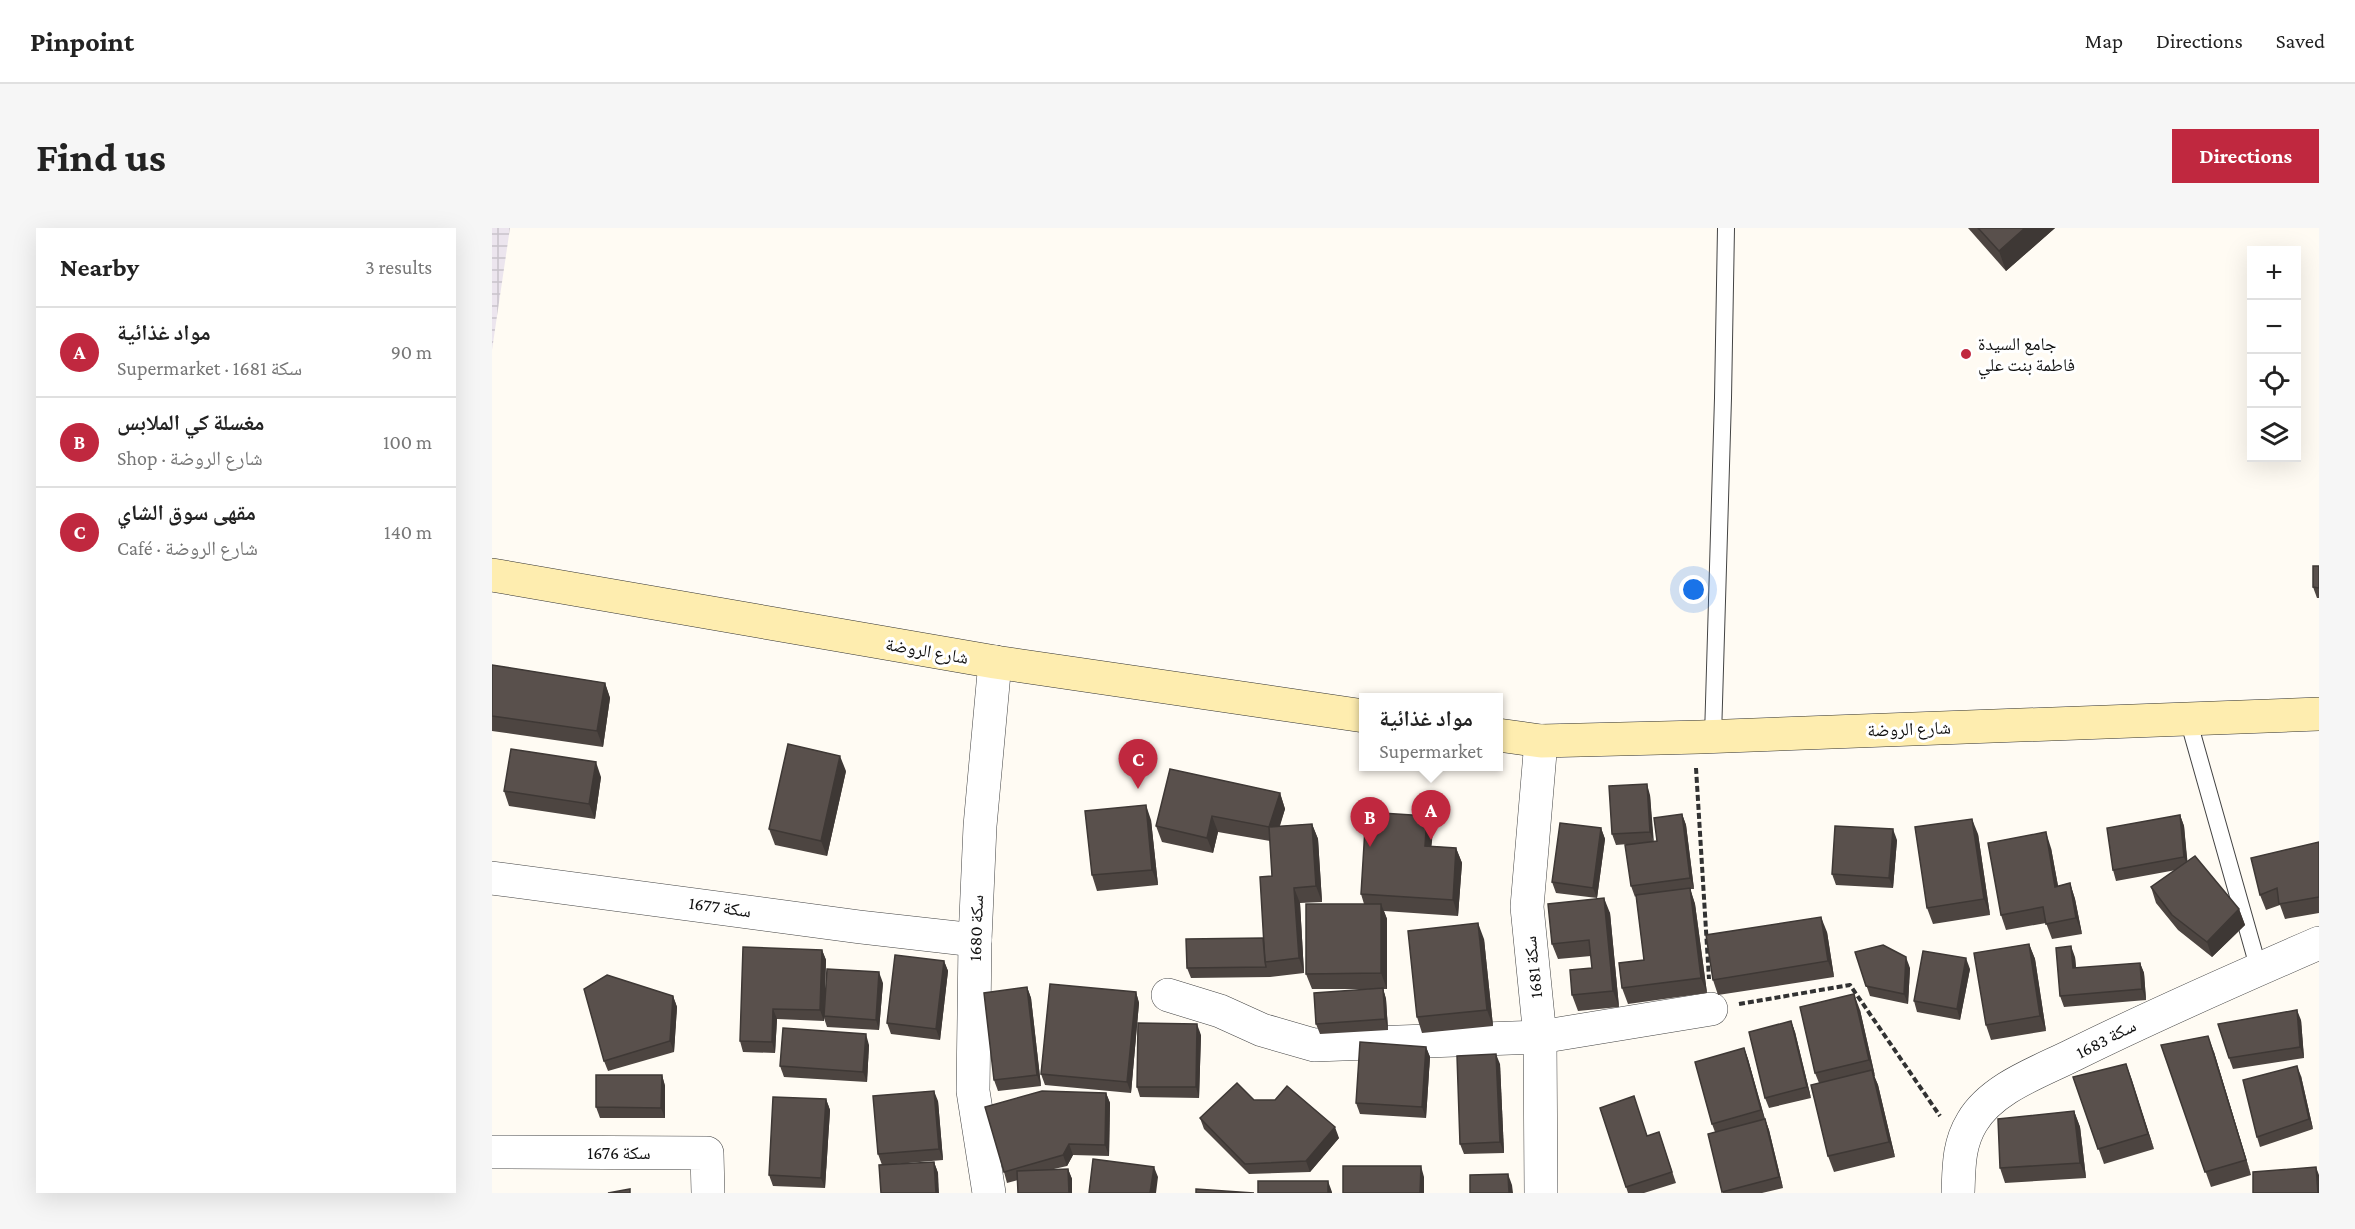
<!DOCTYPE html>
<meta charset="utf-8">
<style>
:root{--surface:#fff;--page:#f6f6f6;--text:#222;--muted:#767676;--line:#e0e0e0;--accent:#c0283f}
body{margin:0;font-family:"Crimson Pro","Noto Naskh Arabic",serif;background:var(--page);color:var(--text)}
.controls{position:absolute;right:18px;top:18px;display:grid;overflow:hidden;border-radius:0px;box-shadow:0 6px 24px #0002}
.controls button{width:54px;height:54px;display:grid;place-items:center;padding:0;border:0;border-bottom:2px solid var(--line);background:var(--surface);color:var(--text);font:30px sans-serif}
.you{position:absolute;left:1202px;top:362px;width:21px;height:21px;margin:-15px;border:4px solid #fff;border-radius:50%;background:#1a73e8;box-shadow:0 0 0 9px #1a73e833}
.badge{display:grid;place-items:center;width:39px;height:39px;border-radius:50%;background:var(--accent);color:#fff;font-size:20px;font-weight:700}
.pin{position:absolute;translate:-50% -50px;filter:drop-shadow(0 2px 3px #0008)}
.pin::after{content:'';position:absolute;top:32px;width:21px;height:18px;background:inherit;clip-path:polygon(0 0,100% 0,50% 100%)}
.popup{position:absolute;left:867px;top:465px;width:144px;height:78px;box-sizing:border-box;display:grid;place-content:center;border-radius:0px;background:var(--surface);filter:drop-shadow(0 2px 4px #0005);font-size:20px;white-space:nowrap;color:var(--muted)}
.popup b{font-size:22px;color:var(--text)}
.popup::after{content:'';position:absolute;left:50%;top:100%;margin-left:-12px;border:12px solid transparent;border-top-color:var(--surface)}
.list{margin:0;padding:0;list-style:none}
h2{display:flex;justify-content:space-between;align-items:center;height:78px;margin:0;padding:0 24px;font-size:26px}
h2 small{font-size:20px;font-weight:400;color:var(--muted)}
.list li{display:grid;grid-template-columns:39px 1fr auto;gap:18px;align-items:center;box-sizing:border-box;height:90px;padding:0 24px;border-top:2px solid var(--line)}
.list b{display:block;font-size:22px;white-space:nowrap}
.list p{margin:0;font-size:20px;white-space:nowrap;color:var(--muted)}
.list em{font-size:20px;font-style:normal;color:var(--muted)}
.icon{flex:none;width:33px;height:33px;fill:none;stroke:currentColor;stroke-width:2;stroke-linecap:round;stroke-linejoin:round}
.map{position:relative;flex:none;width:1827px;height:965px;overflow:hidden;border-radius:0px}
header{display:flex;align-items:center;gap:36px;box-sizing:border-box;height:84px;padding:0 30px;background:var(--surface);border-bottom:2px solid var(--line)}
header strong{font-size:28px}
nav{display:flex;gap:33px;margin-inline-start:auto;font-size:21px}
.intro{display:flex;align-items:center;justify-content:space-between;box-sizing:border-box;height:144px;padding:0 36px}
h1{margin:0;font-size:42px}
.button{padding:15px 27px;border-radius:0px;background:var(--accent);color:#fff;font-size:21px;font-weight:700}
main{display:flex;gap:36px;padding:0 36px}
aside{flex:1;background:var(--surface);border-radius:0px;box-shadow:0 6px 24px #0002}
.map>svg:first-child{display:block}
.industrial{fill:url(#industrial-grid)}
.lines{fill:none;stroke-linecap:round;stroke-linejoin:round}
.lane-casing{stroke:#434343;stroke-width:18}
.street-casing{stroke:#434343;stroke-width:34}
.secondary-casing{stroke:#323232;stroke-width:34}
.path{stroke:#323232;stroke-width:4;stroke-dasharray:6 3;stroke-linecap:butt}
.lane{stroke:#fff;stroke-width:16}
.street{stroke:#fff;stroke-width:33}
.secondary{stroke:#feedaf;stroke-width:33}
.wall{fill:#4d4541}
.shaded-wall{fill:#3e3835}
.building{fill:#59504c;stroke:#3e3835;stroke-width:1.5}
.poi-dot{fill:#c0283f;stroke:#fff;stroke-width:2}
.labels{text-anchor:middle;stroke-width:6;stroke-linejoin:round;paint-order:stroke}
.poi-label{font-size:18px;fill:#101010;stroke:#fff;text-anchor:start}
.street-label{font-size:18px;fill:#101010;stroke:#fff}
</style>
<header>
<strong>Pinpoint</strong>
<nav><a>Map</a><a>Directions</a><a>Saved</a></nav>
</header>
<div class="intro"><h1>Find us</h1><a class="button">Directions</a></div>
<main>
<aside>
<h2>Nearby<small>3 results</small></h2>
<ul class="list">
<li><span class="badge">A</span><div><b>مواد غذائية</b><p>Supermarket · سكة 1681</p></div><em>90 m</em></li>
<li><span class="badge">B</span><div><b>مغسلة كي الملابس</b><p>Shop · شارع الروضة</p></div><em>100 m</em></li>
<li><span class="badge">C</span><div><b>مقهى سوق الشاي</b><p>Café · شارع الروضة</p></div><em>140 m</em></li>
</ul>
</aside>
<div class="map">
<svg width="1827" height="965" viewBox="0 0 1827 965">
<defs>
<pattern id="industrial-grid" width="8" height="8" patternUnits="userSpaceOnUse" patternTransform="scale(1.5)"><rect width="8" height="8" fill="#ece5ee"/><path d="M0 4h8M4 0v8" fill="none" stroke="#c9c3cb"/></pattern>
</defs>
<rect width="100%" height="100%" fill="#fffbf3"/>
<polygon class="industrial" points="0,0 18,0 0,122"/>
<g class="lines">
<g class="lane-casing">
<g id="lane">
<polyline points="1696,491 1767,742"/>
<polyline points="1221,508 1231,170 1234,0"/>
</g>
</g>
<g class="street-casing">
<g id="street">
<polyline points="0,650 368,699 483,712"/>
<polyline points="676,767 728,783 770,802 822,817 1048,809 1219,781"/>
<polyline points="0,924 215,925 216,965"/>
<polyline points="497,965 481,863 483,712 488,598 503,434"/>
<polyline points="1049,965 1048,809 1035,679 1049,513"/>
<path d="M1466,965c1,-25 0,-48 14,-71 20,-34 67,-50 101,-67 81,-40 163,-76 246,-112"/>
</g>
</g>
<g class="secondary-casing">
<g id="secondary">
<polyline points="0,347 503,434 872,488"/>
<polyline points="1006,507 1049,513 1208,509 1827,486"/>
</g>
</g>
<g class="path">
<polyline points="1204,540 1217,751"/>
<polyline points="1247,776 1358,757 1448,888"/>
</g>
<use href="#lane" class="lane"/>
<use href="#street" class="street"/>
<use href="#secondary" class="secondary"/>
</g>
<g class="wall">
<polygon points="1476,0 1563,0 1514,43"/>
<polygon points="1827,338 1827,370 1825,370 1821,359"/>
<polygon points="0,437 113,455 118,470 111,519 0,503"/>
<polygon points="354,543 335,628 283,617 277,601"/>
<polygon points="109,549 103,591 17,578 12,563"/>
<polygon points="788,565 793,581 788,598 820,596 826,611 830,674 808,675 812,745 778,749 699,750 695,740 771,710 780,648 778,613 726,604 721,625 670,614 664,598"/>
<polygon points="1158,567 1161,613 1165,613 1190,586 1194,597 1202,661 1198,661 1203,676 1215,765 1136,776 1130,760 1152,732 1144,668 1143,669 1139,658 1136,616 1124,617 1120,606"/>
<polygon points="1688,587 1692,598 1695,633 1747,681 1753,697 1720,729 1686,702 1664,675 1659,659 1684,642 1624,653 1621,642"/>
<polygon points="935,588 941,603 939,618 964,620 970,635 966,688 892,683 895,691 895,761 891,761 894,771 896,802 828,806 824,796 888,761 820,761 814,746 872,676 869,666"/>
<polygon points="659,592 666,657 605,663 600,647"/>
<polygon points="1109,600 1113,611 1105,670 1118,685 1127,779 1086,783 1080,767 1100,740 1099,728 1066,731 1060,716 1105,670 1064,665 1060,654"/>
<polygon points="1486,606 1498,687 1441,696 1435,680"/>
<polygon points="1405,612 1401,660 1344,657 1340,646"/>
<polygon points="1827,614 1827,685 1793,691 1788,677 1774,682 1768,667"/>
<polygon points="1559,620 1566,658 1578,655 1583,671 1590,706 1560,711 1554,695 1514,702 1509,687"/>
<polygon points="1335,704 1342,749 1226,767 1221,752"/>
<polygon points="992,711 1001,798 930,805 925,789"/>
<polygon points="1537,716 1543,731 1554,803 1499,812 1494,797"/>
<polygon points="330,722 334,732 333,767 391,755 387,802 335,799 332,790 332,793 285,791 283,825 251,824 248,813"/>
<polygon points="1363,724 1418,740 1416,776 1378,768"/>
<polygon points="1583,729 1584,740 1648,735 1652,745 1654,772 1572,779 1568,768"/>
<polygon points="452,733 456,743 448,812 399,806 395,795"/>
<polygon points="1478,741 1468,792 1425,784 1422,773"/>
<polygon points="535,759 539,770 549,858 506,863 502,852"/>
<polygon points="644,764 647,775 639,865 553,857 549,846"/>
<polygon points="181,768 185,779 182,824 116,843 112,833"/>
<polygon points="1368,782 1383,848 1382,848 1386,857 1403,929 1342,944 1336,928 1327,855 1323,845"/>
<polygon points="1809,792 1812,830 1741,841 1737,830"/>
<polygon points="1299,793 1303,804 1319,870 1277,880 1273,870"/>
<polygon points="709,807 707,870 648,869 645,859"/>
<polygon points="377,817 375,854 292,849 288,838"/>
<polygon points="1669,817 1722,824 1759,947 1719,959"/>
<polygon points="934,819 938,829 934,890 868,886 864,875"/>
<polygon points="1252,820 1256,831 1273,891 1277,902 1291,960 1270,965 1231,965 1216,906 1223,904 1220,896"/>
<polygon points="1008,836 1012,925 972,926 968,916"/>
<polygon points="1634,836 1662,921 1612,936 1581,849"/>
<polygon points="170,847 173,858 173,890 108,890 104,879"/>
<polygon points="1809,848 1821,901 1768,919 1765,909"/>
<polygon points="614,865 618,875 617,928 581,927 575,938 562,941 576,941 580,951 580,965 526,965 526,952 515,955 512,944"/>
<polygon points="334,871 338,882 333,960 281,958 277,947"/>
<polygon points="762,872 783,872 847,910 818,944 757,946 712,901 708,890"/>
<polygon points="446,873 451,932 393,937 442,934 446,945 390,937 386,926"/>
<polygon points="1108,880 1155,908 1167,904 1184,955 1152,965 1136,965"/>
<polygon points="1582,883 1588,899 1594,950 1513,955 1508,940"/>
</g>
<g class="shaded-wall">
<polygon points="1533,0 1563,0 1514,43 1507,23"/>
<polygon points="113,455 118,470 111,519 105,503"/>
<polygon points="348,528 354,543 335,628 329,613"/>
<polygon points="104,534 109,549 103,591 97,576"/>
<polygon points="1155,556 1158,567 1162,615 1158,604"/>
<polygon points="788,565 793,581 782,614 777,599"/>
<polygon points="654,577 659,592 666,657 660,642"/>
<polygon points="1190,586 1194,597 1202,661 1198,650"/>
<polygon points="1688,587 1692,598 1696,639 1692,629"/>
<polygon points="720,588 726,604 721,625 715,610"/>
<polygon points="935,588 941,603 938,633 933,618"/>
<polygon points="1480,591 1486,606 1498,687 1492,671"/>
<polygon points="820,596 826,611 830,674 824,658"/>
<polygon points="1109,600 1113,611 1105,670 1101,660"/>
<polygon points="1401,601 1405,612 1401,660 1397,650"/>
<polygon points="1554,604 1559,620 1569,674 1563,659"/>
<polygon points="964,620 970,635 966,688 961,672"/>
<polygon points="1578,655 1583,671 1590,706 1584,690"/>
<polygon points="802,660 808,675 812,745 807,730"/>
<polygon points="1198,660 1203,676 1215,765 1209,750"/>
<polygon points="1112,670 1118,685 1127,779 1121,763"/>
<polygon points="889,676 895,691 895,761 889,745"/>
<polygon points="1747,681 1753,697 1720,729 1715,714"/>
<polygon points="1329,689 1335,704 1342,749 1336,733"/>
<polygon points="986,695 992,711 1001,798 995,782"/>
<polygon points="1537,716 1543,731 1554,803 1548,788"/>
<polygon points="1579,718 1583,729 1585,751 1581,740"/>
<polygon points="330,722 334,732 332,793 328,782"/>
<polygon points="1414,729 1418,740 1416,776 1412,766"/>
<polygon points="1474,730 1478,741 1468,792 1465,781"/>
<polygon points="452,733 456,743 448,812 444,801"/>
<polygon points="1648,735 1652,745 1654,772 1650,761"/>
<polygon points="387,744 391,755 387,802 384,792"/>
<polygon points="535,759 539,770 549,858 545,847"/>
<polygon points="891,760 894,771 896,802 893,791"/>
<polygon points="644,764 647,775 639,865 635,854"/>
<polygon points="1362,766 1368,782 1383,848 1377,832"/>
<polygon points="181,768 185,779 182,824 178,813"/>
<polygon points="281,781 285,791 283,825 280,814"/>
<polygon points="1805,782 1809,792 1812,830 1808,819"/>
<polygon points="1299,793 1303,804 1319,870 1315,859"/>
<polygon points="705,796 709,807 707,870 704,859"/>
<polygon points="374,806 377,817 375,854 371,844"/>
<polygon points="1716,808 1722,824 1759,947 1754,932"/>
<polygon points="934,819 938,829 934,890 930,879"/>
<polygon points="1252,820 1256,831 1273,892 1269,882"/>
<polygon points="1004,826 1008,836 1012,925 1008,914"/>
<polygon points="1634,836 1640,852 1662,921 1656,906"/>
<polygon points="1805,838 1809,848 1821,901 1817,891"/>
<polygon points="1380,842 1386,857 1403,929 1397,914"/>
<polygon points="170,847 173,858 173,890 169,880"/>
<polygon points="442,863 446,873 451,932 447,921"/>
<polygon points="614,865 618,875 617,928 613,917"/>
<polygon points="334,871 338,882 333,960 329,950"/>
<polygon points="1582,883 1588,899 1594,950 1588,935"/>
<polygon points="1273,891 1277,902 1291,960 1287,949"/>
<polygon points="843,899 847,910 818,944 814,933"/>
<polygon points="577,916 581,927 575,938 571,927"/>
<polygon points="442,934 446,945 447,965 444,965"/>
<polygon points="929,938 932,949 932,965 928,965"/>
<polygon points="662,939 666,949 664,965 658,965"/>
<polygon points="1824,939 1827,947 1827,965 1826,965"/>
<polygon points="576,941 580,951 580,965 577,965"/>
<polygon points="1016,946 1020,957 1021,965 1017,965"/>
<polygon points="836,953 840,964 840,965 836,965"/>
</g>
<g class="building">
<polygon points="1486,0 1533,0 1507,23"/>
<polygon points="1821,338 1827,338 1827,360 1821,359"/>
<polygon points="0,437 113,455 105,503 0,488"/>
<polygon points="296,516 348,528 329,613 277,601"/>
<polygon points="19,521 104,534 97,576 12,563"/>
<polygon points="678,541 788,565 777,599 720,588 715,610 664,598"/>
<polygon points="1155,556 1158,604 1120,606 1117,558"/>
<polygon points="654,577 660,642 600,647 593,583"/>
<polygon points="874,584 935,588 933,618 964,620 961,672 869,666"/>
<polygon points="1190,586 1198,650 1139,658 1133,617 1165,613 1162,590"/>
<polygon points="1688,587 1692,629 1621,642 1615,600"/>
<polygon points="1480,591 1492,671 1435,680 1423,599"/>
<polygon points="1068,595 1109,600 1101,660 1060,654"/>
<polygon points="820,596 824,658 802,660 807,730 773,734 768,649 780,648 777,599"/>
<polygon points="1343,598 1401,601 1397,650 1340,646"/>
<polygon points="1554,604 1563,659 1578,655 1584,690 1554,696 1551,679 1509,687 1496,615"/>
<polygon points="1827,614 1827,669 1787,676 1785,660 1768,667 1759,630"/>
<polygon points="1703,628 1747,681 1715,714 1680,687 1659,659"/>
<polygon points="1198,660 1209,750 1130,760 1127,735 1152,732 1144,667"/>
<polygon points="1112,670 1121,763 1080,767 1078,742 1100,740 1097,712 1060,716 1056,676"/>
<polygon points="814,676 889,676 889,745 814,746"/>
<polygon points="1329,689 1336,733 1221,752 1214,707"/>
<polygon points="986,695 995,782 925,789 916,703"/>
<polygon points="771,710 773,734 774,739 695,740 694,711"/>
<polygon points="1537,716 1548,788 1494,797 1482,725"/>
<polygon points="1391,717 1414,729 1412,766 1374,758 1363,724"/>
<polygon points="1579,718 1581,740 1648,735 1650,761 1568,768 1564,720"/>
<polygon points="251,719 330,722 328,782 281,781 280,814 248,813"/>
<polygon points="1431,723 1474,730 1465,781 1422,773"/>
<polygon points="403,727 452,733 444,801 395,795"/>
<polygon points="335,741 387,744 384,792 332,788"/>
<polygon points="115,747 181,768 178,813 112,833 92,761"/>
<polygon points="558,756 644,764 635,854 549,846"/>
<polygon points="535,759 545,847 502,852 492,765"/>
<polygon points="891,760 893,791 824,796 822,765"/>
<polygon points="1362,766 1377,832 1323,845 1308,779"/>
<polygon points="1805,782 1808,819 1737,830 1726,796"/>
<polygon points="1299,793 1315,859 1273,870 1257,804"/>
<polygon points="646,795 705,796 704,859 645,859"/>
<polygon points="291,800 374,806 371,844 288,838"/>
<polygon points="1716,808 1754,932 1713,944 1669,817"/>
<polygon points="868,814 934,819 930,879 864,875"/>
<polygon points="1252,820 1269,882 1220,896 1203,834"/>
<polygon points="1004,826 1008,914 968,916 965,828"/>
<polygon points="1634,836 1656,906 1606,921 1581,849"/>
<polygon points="1805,838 1817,891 1765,909 1751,852"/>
<polygon points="1380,842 1397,914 1336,928 1319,857"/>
<polygon points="104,847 170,847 169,880 104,879"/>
<polygon points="745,855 762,872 783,872 795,858 843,899 814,933 753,936 708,890"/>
<polygon points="442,863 447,921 386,926 381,868"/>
<polygon points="550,863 614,865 613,917 577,916 571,927 512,944 493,879"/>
<polygon points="1142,868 1155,908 1167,904 1180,944 1134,959 1108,880"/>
<polygon points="281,869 334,871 329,950 277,947"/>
<polygon points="1582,883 1588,935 1508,940 1506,891"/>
<polygon points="1273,891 1287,949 1230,964 1216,906"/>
<polygon points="601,931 662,939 658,965 597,965"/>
<polygon points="442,934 444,965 389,965 387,937"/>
<polygon points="851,938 929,938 928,965 851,965"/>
<polygon points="1824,939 1826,965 1761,965 1761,944"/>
<polygon points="576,941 577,965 526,965 525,943"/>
<polygon points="1016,946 1017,965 978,965 978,947"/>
<rect x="766" y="953" width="70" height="12"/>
<polygon points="138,961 138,965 116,965"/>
<polygon points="704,961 762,965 704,965"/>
</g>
<circle class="poi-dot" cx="1474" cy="126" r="6"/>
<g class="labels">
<g class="poi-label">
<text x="1486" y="122">جامع السيدة<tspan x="1486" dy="21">فاطمة بنت علي</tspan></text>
</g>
<g class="street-label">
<text transform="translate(435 423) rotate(10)" y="6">شارع الروضة</text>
<text transform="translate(1417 501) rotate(-2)" y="6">شارع الروضة</text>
<text transform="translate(228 679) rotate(8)" y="6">سكة 1677</text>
<text transform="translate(484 700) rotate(-88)" y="6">سكة 1680</text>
<text transform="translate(1041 739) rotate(-96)" y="6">سكة 1681</text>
<text transform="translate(1614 811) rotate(-27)" y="6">سكة 1683</text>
<text x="127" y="931">سكة 1676</text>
</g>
</g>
</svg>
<div class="controls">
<button>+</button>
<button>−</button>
<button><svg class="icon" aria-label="locate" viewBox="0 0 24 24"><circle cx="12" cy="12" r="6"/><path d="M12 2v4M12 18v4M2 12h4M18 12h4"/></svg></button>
<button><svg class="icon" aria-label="layers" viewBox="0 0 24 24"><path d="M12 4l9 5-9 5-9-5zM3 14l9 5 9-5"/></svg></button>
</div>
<div class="you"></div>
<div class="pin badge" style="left:939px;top:612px">A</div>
<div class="popup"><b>مواد غذائية</b>Supermarket</div>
<div class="pin badge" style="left:878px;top:619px">B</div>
<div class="pin badge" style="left:646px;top:561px">C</div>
</div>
</main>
